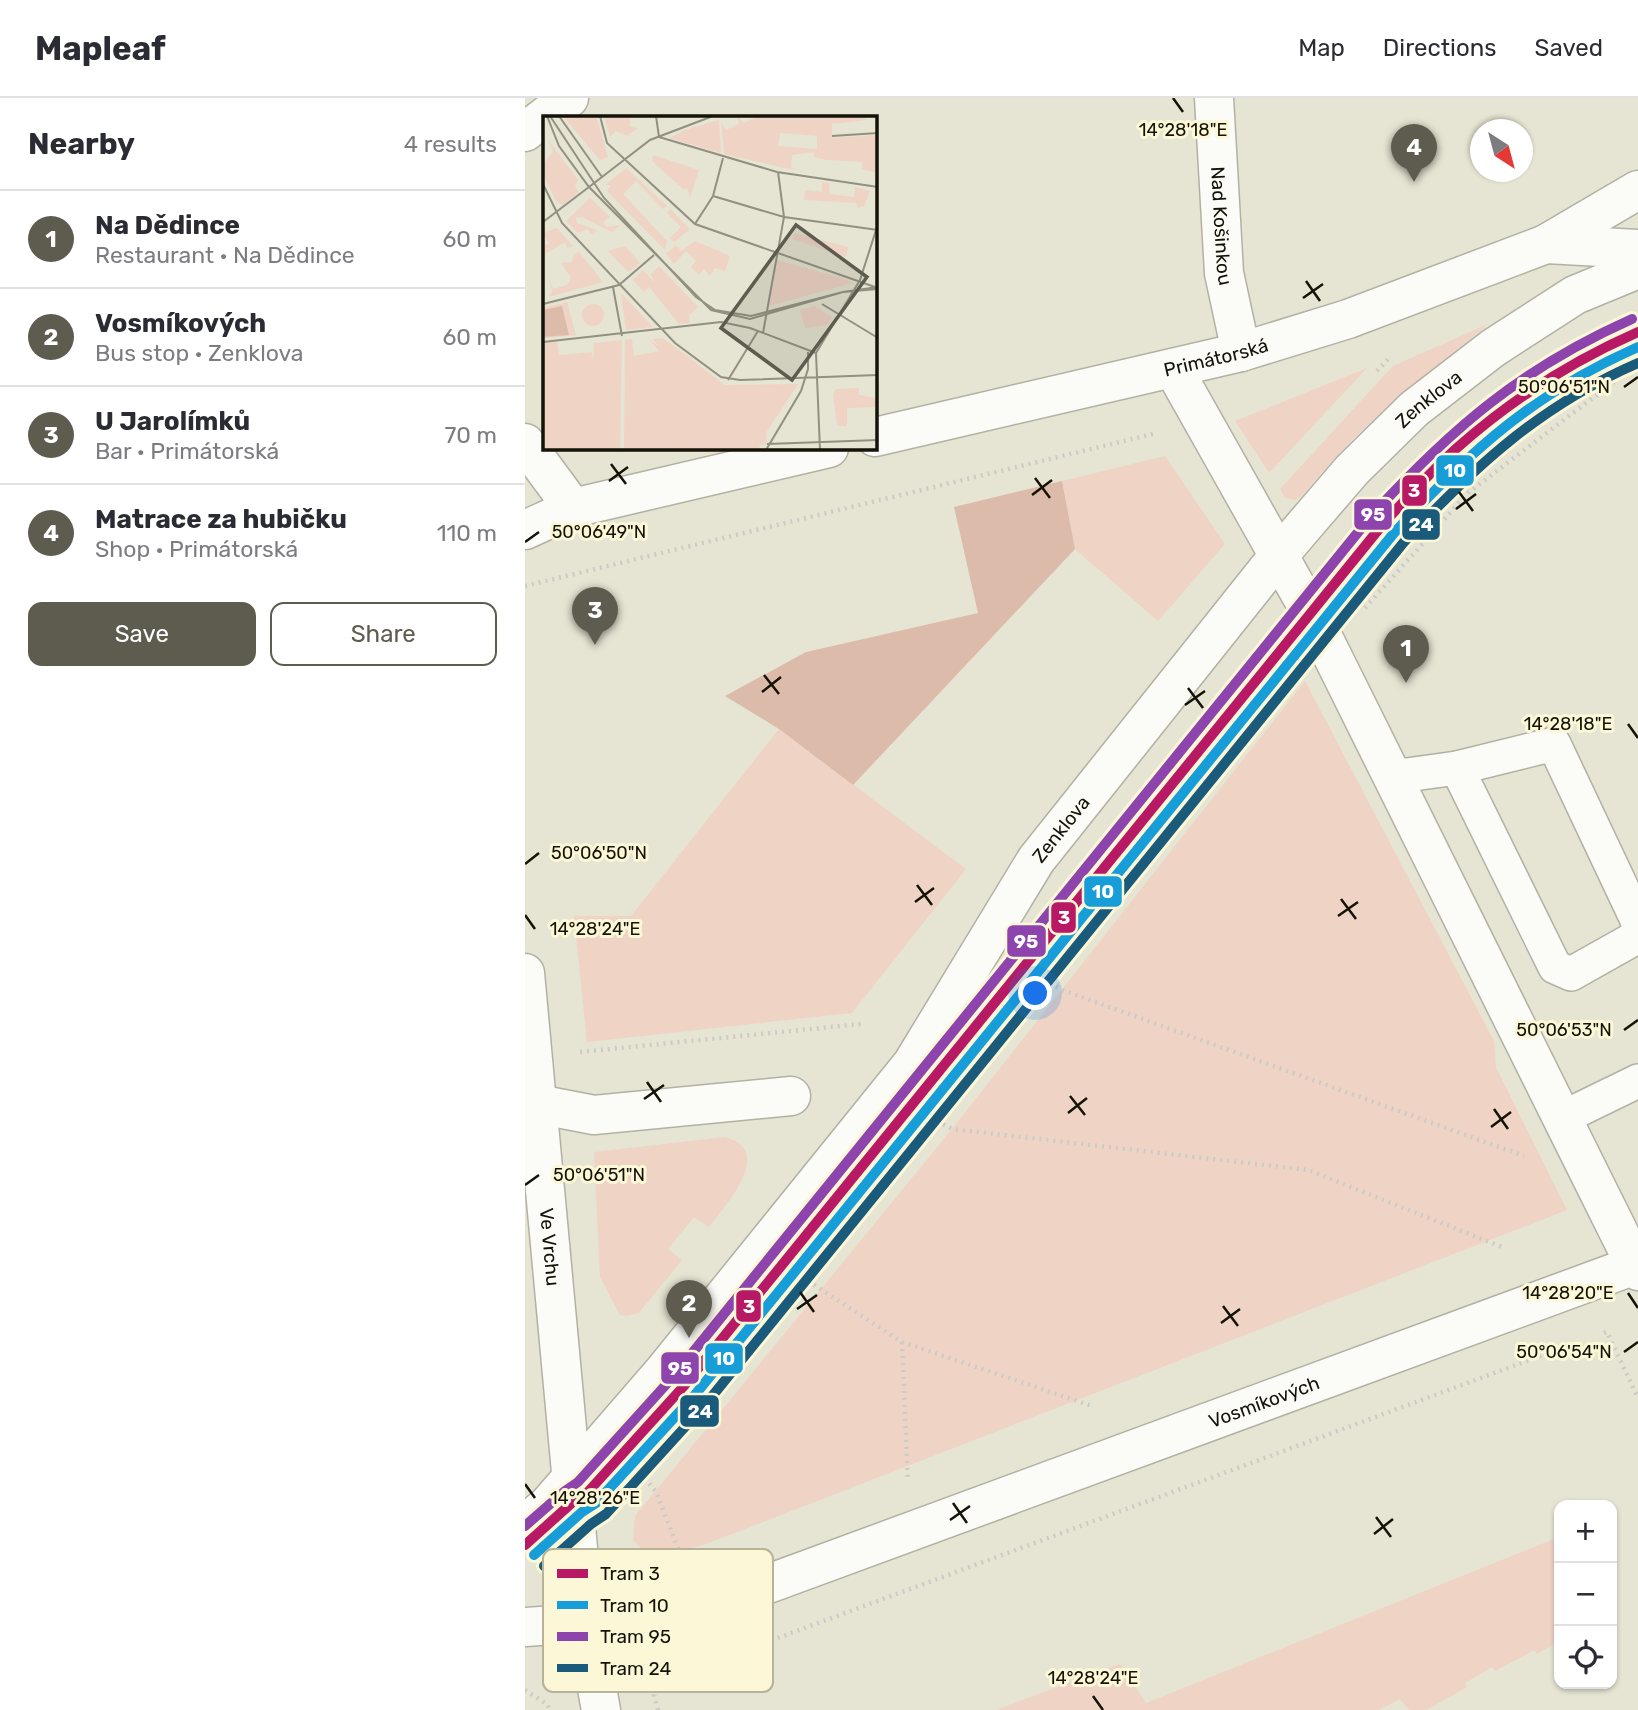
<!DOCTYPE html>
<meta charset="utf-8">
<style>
:root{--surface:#fff;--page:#f7f7f7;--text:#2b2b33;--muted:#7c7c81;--line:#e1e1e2;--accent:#5e5c4f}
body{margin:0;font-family:Rubik,sans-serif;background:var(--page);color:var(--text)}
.controls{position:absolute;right:21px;bottom:21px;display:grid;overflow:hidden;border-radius:14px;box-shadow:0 2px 5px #0004}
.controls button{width:63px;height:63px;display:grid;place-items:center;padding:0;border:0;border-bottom:2px solid var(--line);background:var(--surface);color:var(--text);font:35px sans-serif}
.compass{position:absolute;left:945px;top:21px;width:63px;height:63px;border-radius:50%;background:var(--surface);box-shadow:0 2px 5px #0004;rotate:144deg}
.you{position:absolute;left:511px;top:896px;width:24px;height:24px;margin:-18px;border:5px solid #fff;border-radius:50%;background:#1a73e8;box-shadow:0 0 0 10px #1a73e833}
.badge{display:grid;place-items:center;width:46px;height:46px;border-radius:50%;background:var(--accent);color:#fff;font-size:23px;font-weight:700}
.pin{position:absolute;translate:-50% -58px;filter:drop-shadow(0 2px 4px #0008)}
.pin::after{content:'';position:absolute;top:37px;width:24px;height:21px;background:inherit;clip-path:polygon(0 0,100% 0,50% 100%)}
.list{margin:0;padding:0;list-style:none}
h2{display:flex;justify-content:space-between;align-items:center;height:91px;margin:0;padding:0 28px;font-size:30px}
h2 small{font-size:23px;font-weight:400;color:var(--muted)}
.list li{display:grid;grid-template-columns:46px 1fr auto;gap:21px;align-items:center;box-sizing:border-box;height:98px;padding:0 28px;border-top:2px solid var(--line)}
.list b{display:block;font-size:26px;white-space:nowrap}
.list p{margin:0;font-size:23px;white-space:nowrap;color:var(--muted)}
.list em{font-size:23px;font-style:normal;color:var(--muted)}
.actions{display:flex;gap:14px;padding:21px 28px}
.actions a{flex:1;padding:16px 0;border:2px solid var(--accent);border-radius:14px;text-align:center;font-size:24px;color:var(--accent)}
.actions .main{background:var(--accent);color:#fff}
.icon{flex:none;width:38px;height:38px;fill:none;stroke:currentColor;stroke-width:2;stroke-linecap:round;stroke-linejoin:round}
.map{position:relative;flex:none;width:1113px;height:1612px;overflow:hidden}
header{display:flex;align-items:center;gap:42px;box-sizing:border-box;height:98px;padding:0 35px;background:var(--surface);border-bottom:2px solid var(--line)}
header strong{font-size:33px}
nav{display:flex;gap:38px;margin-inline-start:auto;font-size:24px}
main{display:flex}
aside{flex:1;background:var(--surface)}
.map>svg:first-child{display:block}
.green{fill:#efd4c5}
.forest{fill:#dba}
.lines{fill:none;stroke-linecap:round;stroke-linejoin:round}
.lane-casing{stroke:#b2b1a3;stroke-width:36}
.street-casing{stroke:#b2b1a3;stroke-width:41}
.primary-casing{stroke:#b2b1a3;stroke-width:41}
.path{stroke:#cccbc6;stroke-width:4.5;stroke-dasharray:2 5;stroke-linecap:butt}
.lane{stroke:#fbfbf8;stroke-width:33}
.street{stroke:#fbfbf8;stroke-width:38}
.primary{stroke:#fbfbf8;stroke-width:38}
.tram-1-casing{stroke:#fcf7d7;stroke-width:16}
.tram-2-casing{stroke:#fcf7d7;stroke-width:16}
.tram-3-casing{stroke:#fcf7d7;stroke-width:16}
.tram-4-casing{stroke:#fcf7d7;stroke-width:16}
.tram-1{stroke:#b71965;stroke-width:10}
.tram-2{stroke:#179ed8;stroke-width:10}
.tram-3{stroke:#8e44ad;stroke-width:10}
.tram-4{stroke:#1a5a7b;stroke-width:10}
.ticks{fill:none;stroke:#151308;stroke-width:2.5}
.labels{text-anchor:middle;stroke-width:6;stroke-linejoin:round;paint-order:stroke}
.street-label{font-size:19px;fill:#151308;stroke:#fcf7d7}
.inset-road{fill:none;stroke:#929081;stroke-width:2}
.view{fill:#5e5c4f;fill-opacity:0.15;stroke:#5e5c4f;stroke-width:3.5}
.inset-edge{fill:none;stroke:#151308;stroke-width:3.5}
.key{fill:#fcf7d7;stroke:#b7b399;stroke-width:2}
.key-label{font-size:19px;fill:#151308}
.ticks-label{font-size:18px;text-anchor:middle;fill:#151308;stroke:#fcf7d7;stroke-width:6;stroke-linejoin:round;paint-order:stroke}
.line-badge{stroke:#fcf7d7;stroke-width:2.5}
.badge-label{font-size:19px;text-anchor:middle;font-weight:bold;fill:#fff}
</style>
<header>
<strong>Mapleaf</strong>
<nav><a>Map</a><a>Directions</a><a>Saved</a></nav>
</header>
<main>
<aside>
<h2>Nearby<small>4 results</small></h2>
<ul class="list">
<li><span class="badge">1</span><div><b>Na Dědince</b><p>Restaurant · Na Dědince</p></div><em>60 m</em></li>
<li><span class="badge">2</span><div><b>Vosmíkových</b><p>Bus stop · Zenklova</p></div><em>60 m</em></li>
<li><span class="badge">3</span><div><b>U Jarolímků</b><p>Bar · Primátorská</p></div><em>70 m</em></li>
<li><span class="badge">4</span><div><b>Matrace za hubičku</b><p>Shop · Primátorská</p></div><em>110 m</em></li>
</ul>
<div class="actions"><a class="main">Save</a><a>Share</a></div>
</aside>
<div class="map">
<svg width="1113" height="1612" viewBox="0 0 1113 1612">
<rect width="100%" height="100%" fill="#e6e4d2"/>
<g class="green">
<polygon points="963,226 859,312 828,341 775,399 770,402 760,400 755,391 868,268"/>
<polygon points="842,270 744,375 710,323"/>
<polygon points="640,358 700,446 633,523 550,451 537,383"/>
<path d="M780,583l189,360 2,26 71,143 -840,326c-27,10 -51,19 -79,20l-15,-16 2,-24 317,-387z"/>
<polygon points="254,631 441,771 327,915 62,944 49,818 106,818"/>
<path d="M200,1039c50,13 2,67 -16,90l-15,-10 -26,32 14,11 -43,53 -12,3 -7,-1 -20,-38 -6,-125z"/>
<polygon points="1034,1439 1034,1543 1012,1556 1010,1552 970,1573 967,1569 940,1585 942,1589 902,1612 884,1612 875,1601 854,1612 471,1612 595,1566 621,1605"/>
</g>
<polygon class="forest" points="537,383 550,451 328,687 254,631 200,598 281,554 453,515 429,409"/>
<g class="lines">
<g class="lane-casing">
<g id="lane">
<polyline points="932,670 1030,869 1046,876 1112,839 1113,828"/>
<polyline points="867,679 932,670 1029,646 1113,824"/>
<polyline points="1037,1020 1113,983"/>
</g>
</g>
<g class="street-casing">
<g id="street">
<path id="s1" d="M689,0l10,175 17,79"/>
<polyline points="0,34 44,0"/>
<polyline points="648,270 786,515 1113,1173"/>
<path id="s2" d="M350,339l366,-85 107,-33 198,-75 92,-54"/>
<polyline points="0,345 48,410"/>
<polyline points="0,432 48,410 304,350"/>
<path id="s3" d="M0,875l60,651 16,86"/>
<polyline points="0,1007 12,1006 69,1017 266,998"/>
</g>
</g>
<g class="primary-casing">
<g id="primary">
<polyline points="1021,146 1113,151"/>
<path id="s4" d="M0,1426l23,-19 116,-134 248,-307 124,-204 243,-305 73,-85 62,-61 79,-61 82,-53 63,-26"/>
<path id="s5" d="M0,1529l115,-8 60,-10 938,-345"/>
</g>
</g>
<g class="path">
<polyline points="852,273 865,259"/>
<polyline points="0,488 628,336"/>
<polyline points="840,510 943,395 1103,273 1113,270"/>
<polyline points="525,885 537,892 999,1058"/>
<polyline points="55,954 336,926"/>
<polyline points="412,1023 427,1031 783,1072 977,1149"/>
<polyline points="283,1183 377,1244 567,1308"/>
<polyline points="1079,1235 1082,1234 1113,1300"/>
<polyline points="377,1244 383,1383"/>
<polyline points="205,1279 569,831 718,639 767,588"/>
<polyline points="120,1380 131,1394 159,1465"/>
<polyline points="0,1592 22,1606 24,1610"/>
<polyline points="133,1612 129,1597 135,1587 193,1562 1048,1246"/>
</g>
<use href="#lane" class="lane"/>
<use href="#street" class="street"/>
<use href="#primary" class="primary"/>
<g class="tram-1-casing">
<path id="tram-1" d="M0,1447l49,-44 13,-8 96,-106 700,-863c24,-26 48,-53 75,-77 54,-48 114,-86 180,-115"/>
</g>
<g class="tram-2-casing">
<path id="tram-2" d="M9,1457l48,-43 14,-9 98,-107 700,-863c76,-82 140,-140 244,-186"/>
</g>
<g class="tram-3-casing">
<path id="tram-3" d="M0,1428l40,-35 13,-9 94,-104 700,-863c81,-88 150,-147 260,-196"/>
</g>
<g class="tram-4-casing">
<path id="tram-4" d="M19,1468l47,-42 15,-10 99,-109 699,-863c71,-76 137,-137 234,-179"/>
</g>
<use href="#tram-1" class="tram-1"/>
<use href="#tram-2" class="tram-2"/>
<use href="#tram-3" class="tram-3"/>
<use href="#tram-4" class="tram-4"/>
</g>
<path class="ticks" d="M648,0l10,14M781,183l14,20M778,200l20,-14M1099,289l14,-10M86,366l15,20M510,380l15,20M84,383l19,-14M934,394l14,19M507,397l20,-15M931,411l20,-15M0,444l14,-10M239,577l15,19M663,590l15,20M237,594l19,-15M660,607l20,-14M1103,626l10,14M0,766l14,-11M392,787l15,20M816,801l15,20M390,804l19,-14M0,817l10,14M813,818l20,-14M1099,932l14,-10M122,984l14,20M545,998l15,19M119,1001l20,-14M969,1011l14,20M543,1015l19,-15M966,1029l20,-15M0,1087l14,-10M275,1194l14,20M1103,1195l10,15M698,1208l15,20M272,1211l20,-14M696,1225l19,-14M1099,1254l14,-10M0,1386l10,14M428,1405l14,20M851,1419l15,20M425,1422l20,-14M849,1436l19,-15M568,1598l10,14"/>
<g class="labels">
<g class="street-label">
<text dy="7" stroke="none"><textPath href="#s1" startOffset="128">Nad Košinkou</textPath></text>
<text dy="7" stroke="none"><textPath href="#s2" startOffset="350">Primátorská</textPath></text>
<text dy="7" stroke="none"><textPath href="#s4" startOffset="1447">Zenklova</textPath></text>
<text dy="7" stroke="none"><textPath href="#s4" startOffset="880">Zenklova</textPath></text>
<text dy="7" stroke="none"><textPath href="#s3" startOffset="275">Ve Vrchu</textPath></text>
<text dy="7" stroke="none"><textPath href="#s5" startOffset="777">Vosmíkových</textPath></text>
</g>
</g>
<g transform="translate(18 18)">
<rect width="334" height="334" fill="#e6e4d2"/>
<path d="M20,0h33l12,41 -8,3zM61,0h26v11l8,1 -11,8 -11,-5 -6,6zM194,0l7,7 14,-7h102l8,4 -36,4v14l45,-3v38l-15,-4 1,-7 -36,-2 -13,-3v-5l-22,3 -1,13 16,3 -23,-3 -60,-14 -3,-32 5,8 13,-6zM237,17l37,3v13l-39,-3zM176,4l2,33 -52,-15 16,-8zM5,24l30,40 -3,6 4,6 -16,13 -7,-4 -13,-27v-10l10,-12zM110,39l46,15 -9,28 -3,-10 -3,2 -32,-29zM83,52l41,38 -4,3 -27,-28 -13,13 44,47 -2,9 -58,-59 4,-6h-6zM279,66l7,1 1,11 24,3 1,-10 15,4 -6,15 -6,2 -2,-5 -52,-3 1,-10 17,2zM47,82l20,19 -7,5 4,5 13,-2 -8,7 -30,-15 -6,1 1,5 20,7 -4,5 -6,-6 -9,4 -12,-12zM127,93l20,20 -16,13 -4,-4 11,-11 -14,-14zM14,112l16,18 -6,2 -2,-6 -22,13v-10l6,-1 -6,-11zM252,117l53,14 -2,10 -54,-18zM152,125l35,15 -5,15 -10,-3 -5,8 -6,-7 -5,6 -8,-8 5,-6 -10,-10 -12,13 -8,-10 10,-9 5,6zM82,130l15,17 -12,9 -20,-21zM36,136l24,30 -54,15 3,-6 -4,-15 5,13 14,-4 4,-7 -10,-15 11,-1 2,-8zM234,144l69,19 7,4 -84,23zM116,150l39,41 -9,8 1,8 -11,1 -30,-37 -5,5 -11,-12 10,-10 11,12 -3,-8zM78,177l32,34 -27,3zM24,186l9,33 -33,3v-30zM39 199a11 11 0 1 1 22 0a11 11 0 1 1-22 0ZM271,190l18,11 -5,8 -22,3 -5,-18zM105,222l10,8 -5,-7 10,-1 62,47 73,-1 -32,49 1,11 -7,1 -1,5h-135l1,-110 7,-1 2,17 25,-5zM79,224l-2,110h-77v-107l14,-1 2,13 33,-3 1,10 1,-19zM316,272v7l18,3v9l-30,1v18h-10l-4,-32 3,-5z" fill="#efd4c5" fill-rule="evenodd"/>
<path d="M19,190l7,29 -26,2v-27z" fill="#dba"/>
<path class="inset-road" d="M4,0l12,30 30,41 122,123 39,9 93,-27 35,-5M7,0l54,82 92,99 19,13 36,6 92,-24 35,-3M16,0l43,61M57,0l7,27 88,81 180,63M113,0l3,21M289,20l46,-3M116,21l118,35 101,15M81,44l26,-20 63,-24M0,68l19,39 113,120 46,34 19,3 138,-5M46,71l35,-27M170,80l71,21 94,13M0,106l46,-35M152,108l18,-28 10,-38M70,171l9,49M0,188l76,-19 35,-30M279,188l56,34M220,217l21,-116 -6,-45M0,226l178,-20 29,6 66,25M273,237l44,-73 17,-53M273,237l4,97M185,264l30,-49M224,328l111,-4M223,334l35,-59 7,-22v-17"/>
<path class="view" d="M253,109l71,52 -75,103 -71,-52z"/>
<rect width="334" height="334" class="inset-edge"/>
</g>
<rect x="18" y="1451" width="230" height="143" rx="10" class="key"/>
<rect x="32" y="1471" width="31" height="9" fill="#b71965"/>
<rect x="32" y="1503" width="31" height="8" fill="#179ed8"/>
<rect x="32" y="1534" width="31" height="9" fill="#8e44ad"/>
<rect x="32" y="1566" width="31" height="8" fill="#1a5a7b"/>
<g class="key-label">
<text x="75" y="1482">Tram 3</text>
<text x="75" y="1514">Tram 10</text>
<text x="75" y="1545">Tram 95</text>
<text x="75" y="1577">Tram 24</text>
</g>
<g class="ticks-label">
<text x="658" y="38">14°28'18"E</text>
<text x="1039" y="295">50°06'51"N</text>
<text x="74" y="440">50°06'49"N</text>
<text x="1043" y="632">14°28'18"E</text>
<text x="74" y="761">50°06'50"N</text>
<text x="70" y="837">14°28'24"E</text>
<text x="1039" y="938">50°06'53"N</text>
<text x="74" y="1083">50°06'51"N</text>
<text x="1043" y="1201">14°28'20"E</text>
<text x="1039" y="1260">50°06'54"N</text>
<text x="70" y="1406">14°28'26"E</text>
<text x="568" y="1586">14°28'24"E</text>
</g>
<g class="line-badge">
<rect x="910" y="356" width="40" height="33" rx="7" fill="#179ed8"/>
<rect x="876" y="376" width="27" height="33" rx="7" fill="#b71965"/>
<rect x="828" y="400" width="40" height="33" rx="7" fill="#8e44ad"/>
<rect x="876" y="410" width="40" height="33" rx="7" fill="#1a5a7b"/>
<rect x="558" y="777" width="40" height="33" rx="7" fill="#179ed8"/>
<rect x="525" y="803" width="27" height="33" rx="7" fill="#b71965"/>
<rect x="481" y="826" width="41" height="34" rx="7" fill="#8e44ad"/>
<rect x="210" y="1191" width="27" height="34" rx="7" fill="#b71965"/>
<rect x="179" y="1244" width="40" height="33" rx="7" fill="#179ed8"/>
<rect x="135" y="1253" width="40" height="34" rx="7" fill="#8e44ad"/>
<rect x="154" y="1296" width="41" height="34" rx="7" fill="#1a5a7b"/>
</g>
<g class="badge-label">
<text x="930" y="379">10</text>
<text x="889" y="399">3</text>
<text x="848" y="423">95</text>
<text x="896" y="433">24</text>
<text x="578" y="800">10</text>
<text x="539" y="826">3</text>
<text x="501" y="850">95</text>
<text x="224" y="1215">3</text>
<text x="199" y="1267">10</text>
<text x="155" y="1277">95</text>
<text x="175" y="1320">24</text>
</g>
</svg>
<div class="controls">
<button>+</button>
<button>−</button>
<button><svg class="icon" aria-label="locate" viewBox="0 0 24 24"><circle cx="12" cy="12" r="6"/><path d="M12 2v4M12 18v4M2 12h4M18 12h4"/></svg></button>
</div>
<svg class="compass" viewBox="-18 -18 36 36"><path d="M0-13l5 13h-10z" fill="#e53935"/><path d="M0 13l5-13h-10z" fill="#7c7c81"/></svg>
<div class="you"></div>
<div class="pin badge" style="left:881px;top:585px">1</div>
<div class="pin badge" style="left:164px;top:1240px">2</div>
<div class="pin badge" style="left:70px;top:547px">3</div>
<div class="pin badge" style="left:889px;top:84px">4</div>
</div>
</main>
